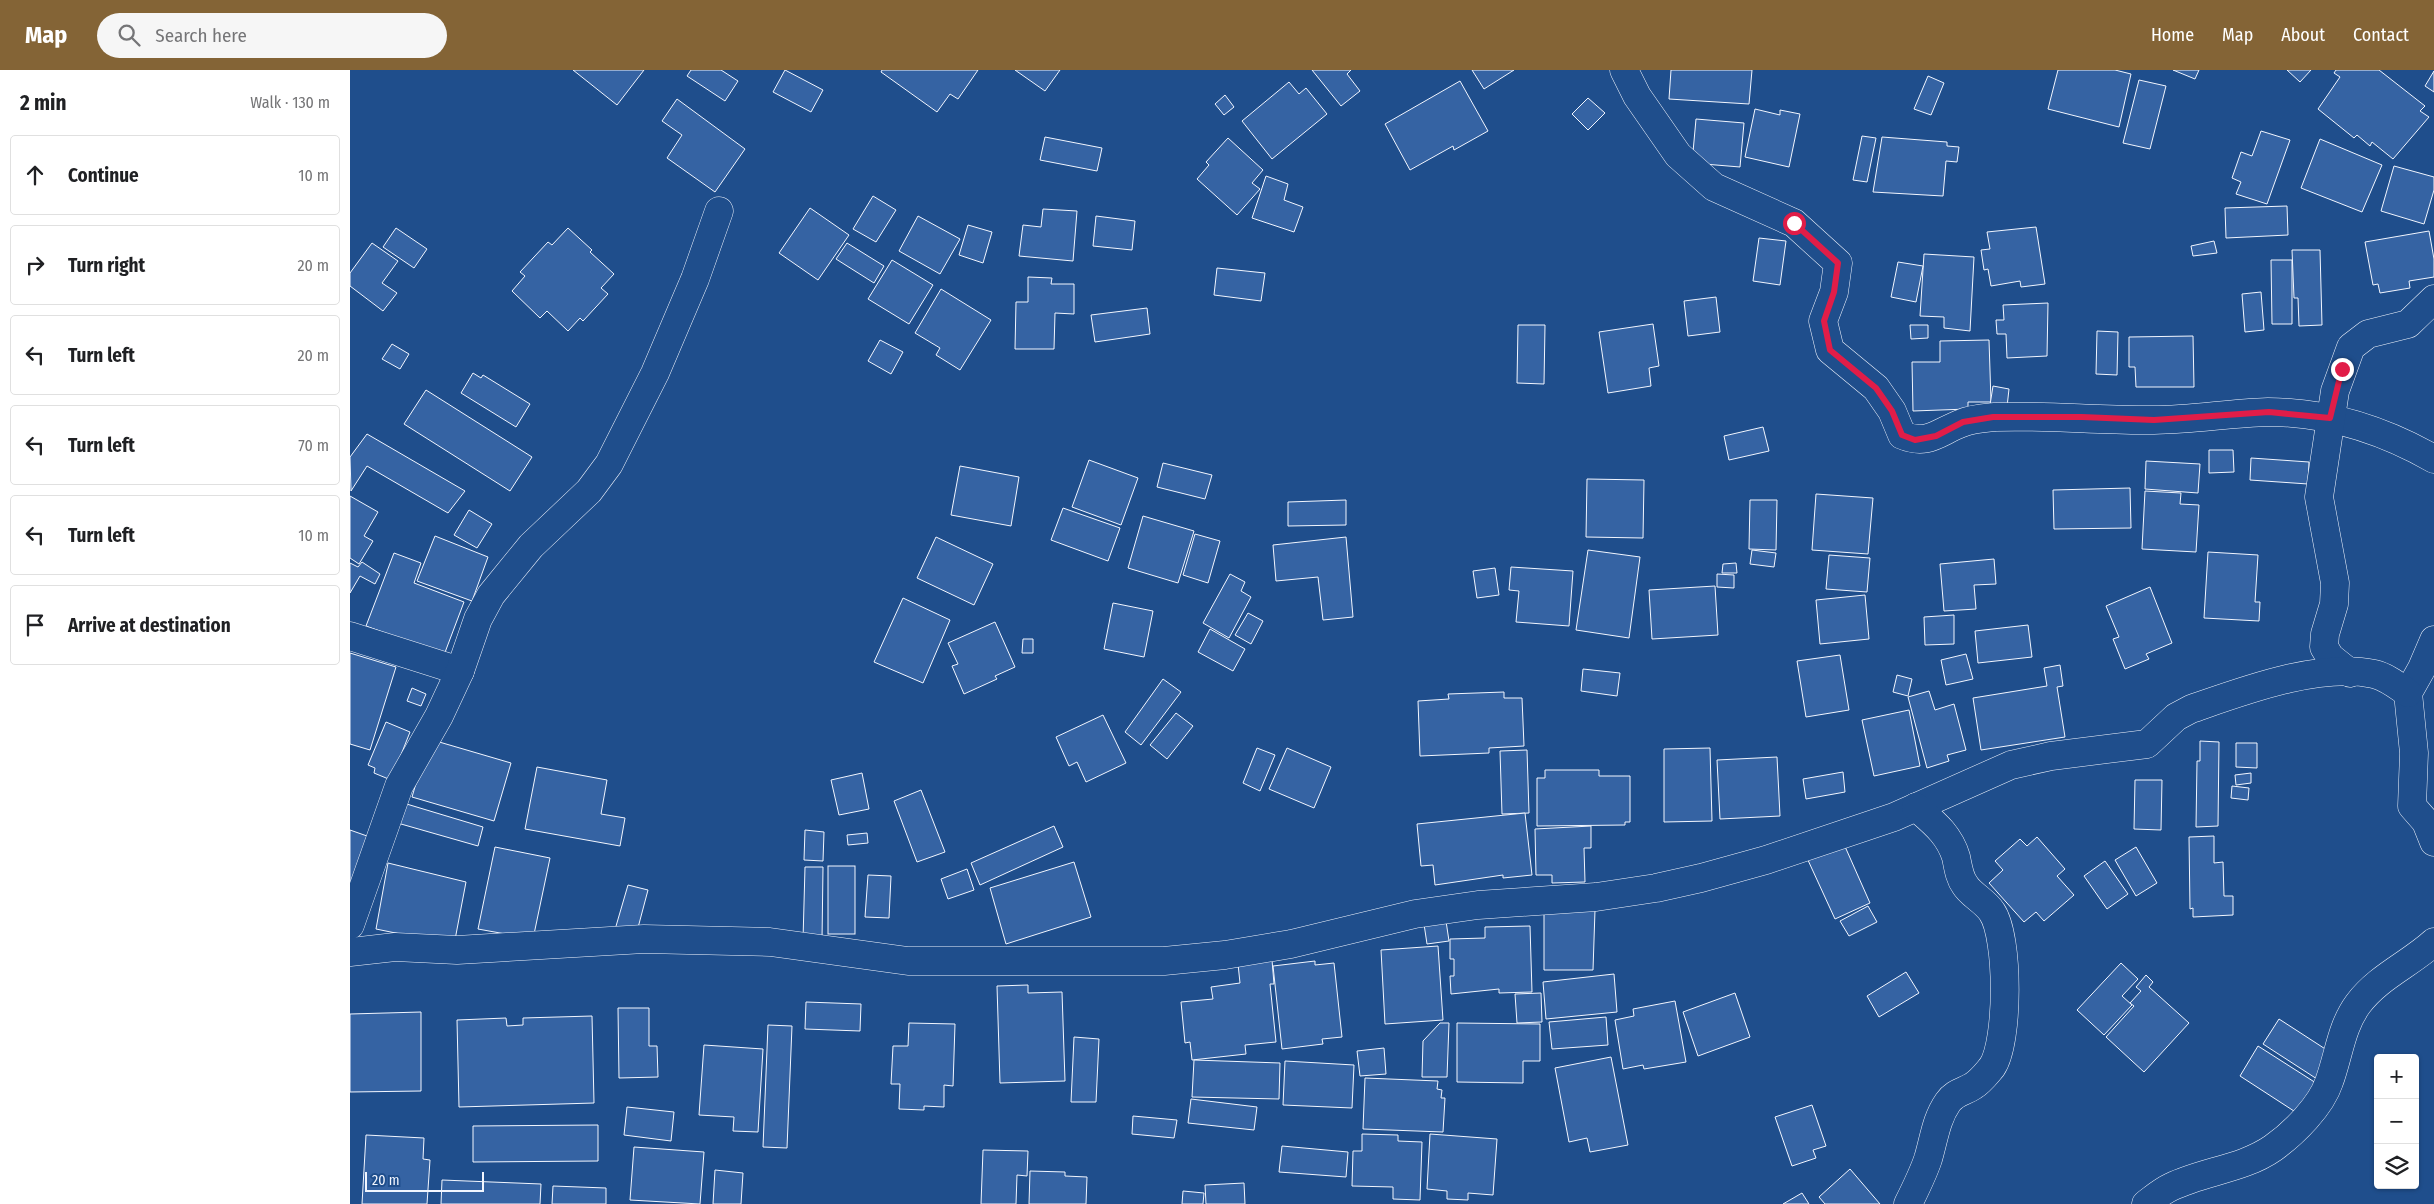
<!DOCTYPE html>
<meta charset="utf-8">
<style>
:root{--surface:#fff;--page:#f6f6f6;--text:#202124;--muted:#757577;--line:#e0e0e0;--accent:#846436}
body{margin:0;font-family:"Fira Sans Condensed",sans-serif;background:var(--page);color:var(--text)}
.controls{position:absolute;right:15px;bottom:15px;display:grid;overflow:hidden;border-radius:5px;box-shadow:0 1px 4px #0004}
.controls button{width:45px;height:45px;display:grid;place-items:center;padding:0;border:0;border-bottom:1px solid var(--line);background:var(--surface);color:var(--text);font:25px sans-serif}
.scale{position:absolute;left:15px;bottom:12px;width:119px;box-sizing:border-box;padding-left:5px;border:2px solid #f2f6ff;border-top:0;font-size:14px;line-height:18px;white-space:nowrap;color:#f2f6ff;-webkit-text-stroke:4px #1f4e8c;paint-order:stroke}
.stop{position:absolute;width:15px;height:15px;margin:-11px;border:4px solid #e11d48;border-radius:50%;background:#fff}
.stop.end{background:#e11d48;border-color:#fff;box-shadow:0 1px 5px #0008}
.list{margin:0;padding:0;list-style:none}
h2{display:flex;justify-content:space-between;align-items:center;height:65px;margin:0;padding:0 20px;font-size:21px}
h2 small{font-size:16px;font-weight:400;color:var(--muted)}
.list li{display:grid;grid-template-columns:32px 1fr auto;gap:15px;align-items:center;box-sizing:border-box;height:80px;margin:0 10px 10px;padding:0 10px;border:1px solid var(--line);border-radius:5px}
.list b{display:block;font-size:19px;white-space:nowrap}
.list em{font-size:16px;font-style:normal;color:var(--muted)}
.icon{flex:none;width:28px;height:28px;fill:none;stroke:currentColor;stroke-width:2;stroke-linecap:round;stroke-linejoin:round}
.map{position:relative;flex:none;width:2084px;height:1134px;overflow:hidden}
header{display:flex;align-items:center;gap:30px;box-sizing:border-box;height:70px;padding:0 25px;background:var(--accent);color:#fff}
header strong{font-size:24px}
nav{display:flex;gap:28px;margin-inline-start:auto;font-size:18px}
.search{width:350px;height:45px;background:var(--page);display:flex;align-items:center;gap:12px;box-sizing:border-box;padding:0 18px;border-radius:28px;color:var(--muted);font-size:19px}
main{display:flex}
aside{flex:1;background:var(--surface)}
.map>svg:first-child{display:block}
.building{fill:#3563a3;stroke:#f2f6ff}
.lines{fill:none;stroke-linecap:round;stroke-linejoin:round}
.minor-casing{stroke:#f2f6ff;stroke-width:29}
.minor{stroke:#1f4e8c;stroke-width:28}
.route{stroke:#e11d48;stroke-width:6}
</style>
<header>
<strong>Map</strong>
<div class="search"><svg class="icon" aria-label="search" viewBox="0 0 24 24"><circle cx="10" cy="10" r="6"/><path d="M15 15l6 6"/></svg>Search here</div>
<nav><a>Home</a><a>Map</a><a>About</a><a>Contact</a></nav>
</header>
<main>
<aside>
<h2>2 min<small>Walk · 130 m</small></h2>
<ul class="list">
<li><svg class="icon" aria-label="ahead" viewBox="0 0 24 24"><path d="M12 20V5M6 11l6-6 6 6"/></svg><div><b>Continue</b></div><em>10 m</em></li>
<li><svg class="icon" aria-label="right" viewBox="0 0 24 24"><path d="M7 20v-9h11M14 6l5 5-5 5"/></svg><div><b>Turn right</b></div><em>20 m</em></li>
<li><svg class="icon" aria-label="left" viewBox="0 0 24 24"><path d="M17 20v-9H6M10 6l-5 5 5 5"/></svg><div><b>Turn left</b></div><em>20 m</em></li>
<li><svg class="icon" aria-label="left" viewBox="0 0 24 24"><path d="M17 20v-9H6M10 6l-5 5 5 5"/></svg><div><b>Turn left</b></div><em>70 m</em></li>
<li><svg class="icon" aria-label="left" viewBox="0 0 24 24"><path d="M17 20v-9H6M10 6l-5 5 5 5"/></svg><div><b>Turn left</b></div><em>10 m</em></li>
<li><svg class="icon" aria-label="arrive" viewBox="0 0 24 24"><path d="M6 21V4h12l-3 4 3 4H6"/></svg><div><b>Arrive at destination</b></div></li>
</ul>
</aside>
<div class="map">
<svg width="2084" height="1134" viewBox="0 0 2084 1134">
<rect width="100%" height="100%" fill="#1f4e8c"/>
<g class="building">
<polygon points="223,0 294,0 267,35"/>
<polygon points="341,0 371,0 388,11 375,31 337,6"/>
<polygon points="435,0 473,20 461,42 423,22"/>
<polygon points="532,0 628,0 608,29 600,24 587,42 531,2"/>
<polygon points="665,0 710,0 695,21"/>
<polygon points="962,0 1001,0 997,4 1010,21 991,36"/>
<polygon points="1122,0 1164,0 1134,19"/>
<polygon points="1321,0 1402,0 1399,34 1319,29"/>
<polygon points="1708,0 1765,0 1781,4 1769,57 1698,39"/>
<polygon points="1823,0 1849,0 1845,9"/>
<polygon points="1937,0 1961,0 1950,12"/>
<polygon points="1986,0 2029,0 2075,36 2070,41 2079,47 2043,89 2022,72 2020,76 2007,65 2004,68 1968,39 1990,7 1984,3"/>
<polygon points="2084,1 2084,22 2075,16"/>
<polygon points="1578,6 1594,13 1581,45 1564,39"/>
<polygon points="1789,10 1816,16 1800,79 1773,73"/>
<polygon points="1110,11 1138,61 1104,80 1103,76 1060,100 1035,54"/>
<polygon points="939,12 949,24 956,18 977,44 922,89 892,51"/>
<polygon points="875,25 884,37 874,45 865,34"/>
<polygon points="1238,28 1255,43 1238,60 1222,44"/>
<polygon points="327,29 395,79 365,122 317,88 332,65 312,51"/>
<polygon points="1405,39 1430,45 1430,40 1450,44 1439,97 1395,87"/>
<polygon points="1346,49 1394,53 1390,97 1342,93"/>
<polygon points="1911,61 1940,70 1917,134 1886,124 1891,112 1882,108 1891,82 1902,86"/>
<polygon points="1512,66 1526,68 1517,112 1503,110"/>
<polygon points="695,67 752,78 747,101 690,90"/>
<polygon points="1532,67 1597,72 1597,76 1609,77 1607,92 1596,91 1593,126 1523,122"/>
<polygon points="878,68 913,100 902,113 910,119 887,145 847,109 859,95 856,92"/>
<polygon points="1970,69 2032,95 2012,142 1951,118"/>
<polygon points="2044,96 2084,107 2084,120 2074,154 2031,141"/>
<polygon points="916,106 938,114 934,130 953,137 944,162 902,148"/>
<polygon points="523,126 546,140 526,172 503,159"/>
<polygon points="1937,136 1938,165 1876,168 1875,138"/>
<polygon points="460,138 499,165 468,210 429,183"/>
<polygon points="693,139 727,141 723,191 669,186 673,155 691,157"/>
<polygon points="568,146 610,169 590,204 549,181"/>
<polygon points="746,146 785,151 782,180 743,176"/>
<polygon points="618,155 642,162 633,193 609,185"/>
<polygon points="1686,157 1695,214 1671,217 1670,211 1641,216 1638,199 1634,200 1631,180 1640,179 1637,162"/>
<polygon points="46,158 77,179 64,198 33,177"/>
<polygon points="218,158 242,180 240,182 264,204 251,218 258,224 233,251 230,248 218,261 197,241 190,248 162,221 175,206 170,202 198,172 202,175"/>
<polygon points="2079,161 2084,189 2084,207 2059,211 2060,218 2030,223 2028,214 2023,215 2015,172"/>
<polygon points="1409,168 1436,171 1430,215 1403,211"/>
<polygon points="1864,171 1867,183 1843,186 1841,176"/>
<polygon points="22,173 48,191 32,213 47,223 33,241 0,216 0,203"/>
<polygon points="497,173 534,196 524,213 486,189"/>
<polygon points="1942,180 1970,180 1972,255 1949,256 1948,228 1944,228"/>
<polygon points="1574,184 1624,187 1620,261 1594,258 1594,247 1570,246"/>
<polygon points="542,190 583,215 559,254 518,229"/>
<polygon points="1921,190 1942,190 1942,254 1922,254"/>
<polygon points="1548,192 1573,196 1566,232 1541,227"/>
<polygon points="867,198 915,203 911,231 864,225"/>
<polygon points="678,207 702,208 701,214 724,214 724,244 705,243 704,279 665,279 666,232 678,232"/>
<polygon points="591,219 641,250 610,300 586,285 590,278 565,263"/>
<polygon points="1911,222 1914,260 1895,262 1892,224"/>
<polygon points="1366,227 1370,262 1338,266 1334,231"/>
<polygon points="1698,233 1697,286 1657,288 1656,264 1647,264 1646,250 1654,250 1653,235"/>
<polygon points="797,238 800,264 745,272 741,245"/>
<polygon points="1303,254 1309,296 1299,298 1301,316 1258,323 1249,262"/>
<polygon points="1168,255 1195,255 1194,314 1167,313"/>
<polygon points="1560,255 1578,255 1578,268 1561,269"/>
<polygon points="1747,261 1768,262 1767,305 1746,304"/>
<polygon points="1843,266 1844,317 1786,317 1785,297 1779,297 1779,267"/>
<polygon points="530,270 553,282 541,304 518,291"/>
<polygon points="1639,270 1641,332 1618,332 1618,339 1563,341 1562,292 1590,292 1590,271"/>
<polygon points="42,274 59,284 50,299 32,289"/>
<polygon points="123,303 131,308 133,305 180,334 166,357 111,323"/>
<polygon points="1643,316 1659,319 1657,337 1640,335"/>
<polygon points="76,320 182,387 160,421 54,354"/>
<polygon points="1413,357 1419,381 1379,390 1374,366"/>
<polygon points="17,364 115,421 98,443 17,396 1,421 0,387"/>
<polygon points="1859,380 1883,380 1884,402 1859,403"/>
<polygon points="1901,388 1959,392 1958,414 1900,410"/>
<polygon points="739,390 788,408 771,455 722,437"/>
<polygon points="1796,391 1850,394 1848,423 1795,419"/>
<polygon points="813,393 862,405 855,429 807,417"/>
<polygon points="610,396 669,407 661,456 601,445"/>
<polygon points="1237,409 1294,410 1293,468 1236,467"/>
<polygon points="1780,418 1781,458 1704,459 1703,420"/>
<polygon points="1795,421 1831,423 1830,434 1849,435 1846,482 1792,479"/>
<polygon points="1466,424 1523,428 1518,484 1462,480"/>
<polygon points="0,426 28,442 14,466 23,471 9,494 0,488"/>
<polygon points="996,430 996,455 938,456 938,432"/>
<polygon points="1400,430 1427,430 1426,480 1399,479"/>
<polygon points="713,438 770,458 758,491 701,470"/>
<polygon points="119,440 142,454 127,478 104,465"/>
<polygon points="793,446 844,461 828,513 778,498"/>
<polygon points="845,464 870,471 858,513 833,505"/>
<polygon points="85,466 138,487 122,531 67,511"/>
<polygon points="586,467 643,494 624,535 567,508"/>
<polygon points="996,467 1003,547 973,550 968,507 926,511 923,475"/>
<polygon points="1238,480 1290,487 1279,568 1226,560"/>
<polygon points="1402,480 1426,483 1424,497 1400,494"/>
<polygon points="1858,482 1908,485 1905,532 1910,532 1909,551 1854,548"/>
<polygon points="44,483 71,493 64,513 114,532 94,585 16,556"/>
<polygon points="1479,485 1520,488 1517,522 1476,519"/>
<polygon points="1644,489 1646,514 1624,515 1626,539 1594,541 1590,494"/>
<polygon points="12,492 30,504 25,514 10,506 0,523 0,493 8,497"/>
<polygon points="1386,493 1387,503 1372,503 1373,494"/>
<polygon points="1161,497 1223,501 1219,556 1166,552 1169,521 1159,520"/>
<polygon points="1145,498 1149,525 1127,528 1123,501"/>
<polygon points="880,504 895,512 891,521 901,527 879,568 853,553"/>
<polygon points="1367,504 1384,505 1384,518 1367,517"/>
<polygon points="1365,516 1368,565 1302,569 1299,520"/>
<polygon points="1800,517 1822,573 1796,584 1799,589 1775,599 1763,569 1769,567 1756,536"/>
<polygon points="1515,525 1519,569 1470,574 1466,530"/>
<polygon points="553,528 600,550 573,613 524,592"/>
<polygon points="763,533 803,541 794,587 754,579"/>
<polygon points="898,543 913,551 901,574 885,565"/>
<polygon points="1604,545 1604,574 1575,575 1574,547"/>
<polygon points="645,552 665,597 645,606 647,609 614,624 602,596 608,594 598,573"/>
<polygon points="1678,555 1682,587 1628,593 1625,561"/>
<polygon points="860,559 895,579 883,601 848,582"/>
<polygon points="673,569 683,569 683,583 672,583"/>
<polygon points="0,583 46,597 20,680 0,674"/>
<polygon points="1616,584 1623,609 1596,615 1591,590"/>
<polygon points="1490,585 1499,640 1456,647 1447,591"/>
<polygon points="1710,595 1713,616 1707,617 1715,667 1631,680 1623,628 1697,616 1694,598"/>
<polygon points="1233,599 1270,603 1267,626 1231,621"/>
<polygon points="1547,605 1562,609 1558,626 1543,622"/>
<polygon points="813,609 831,622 791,675 775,662"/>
<polygon points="62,618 76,624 71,636 57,631"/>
<polygon points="1579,621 1585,640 1604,634 1616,680 1597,685 1599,691 1577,698 1558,627"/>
<polygon points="1154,622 1154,628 1172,628 1174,676 1139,678 1139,683 1070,686 1068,631 1099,629 1098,624"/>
<polygon points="1559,640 1570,696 1524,706 1512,650"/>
<polygon points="826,643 843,656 817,689 800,675"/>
<polygon points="753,645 776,693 736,712 727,692 719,696 706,667"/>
<polygon points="36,652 60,662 41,710 24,703 25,698 18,695"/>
<polygon points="79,669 161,693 144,751 62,727"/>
<polygon points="1850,671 1869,672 1868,756 1846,757 1847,691 1850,691"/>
<polygon points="1886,673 1907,673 1907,698 1886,697"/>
<polygon points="907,678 925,685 910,721 893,713"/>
<polygon points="937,678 981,697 964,738 919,719"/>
<polygon points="1360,678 1362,751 1314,752 1314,679"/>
<polygon points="1177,680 1179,743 1152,744 1150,681"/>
<polygon points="1427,687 1430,746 1370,749 1367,690"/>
<polygon points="187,697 257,710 251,744 275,748 270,776 175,759"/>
<polygon points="1195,700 1249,700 1249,706 1280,706 1280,752 1275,752 1275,755 1187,756 1187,708 1195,708"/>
<polygon points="1493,702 1495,722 1456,729 1453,709"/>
<polygon points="512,703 519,739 489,745 481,710"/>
<polygon points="1901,703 1901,713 1886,715 1885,705"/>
<polygon points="1785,710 1812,710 1811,760 1784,759"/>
<polygon points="1882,716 1899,718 1898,730 1881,728"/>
<polygon points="571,720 595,782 567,792 544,731"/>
<polygon points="50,732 133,757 128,776 44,752"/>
<polygon points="1175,743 1182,805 1153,808 1153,805 1085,815 1083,795 1071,796 1067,754"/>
<polygon points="704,756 713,777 630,815 621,793"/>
<polygon points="1241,756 1241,778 1234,778 1235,812 1202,813 1202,805 1186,805 1185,759"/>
<polygon points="0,760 17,766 0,817"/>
<polygon points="455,760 474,762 473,791 454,790"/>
<polygon points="517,763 518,773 498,775 497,765"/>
<polygon points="1864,766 1864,793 1873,792 1874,826 1883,826 1883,845 1843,847 1843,838 1840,839 1839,767"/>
<polygon points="1687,767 1715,799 1707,806 1724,825 1694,851 1686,842 1674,852 1639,813 1653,800 1645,791 1670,769 1677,776"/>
<polygon points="1493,772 1520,833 1485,849 1457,788"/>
<polygon points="145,777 200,788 183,869 128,859"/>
<polygon points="1786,777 1807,813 1786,826 1765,790"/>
<polygon points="1755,791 1778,824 1757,839 1734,806"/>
<polygon points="724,792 741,847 656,874 640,818"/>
<polygon points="38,793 116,812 104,875 26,859"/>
<rect x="478" y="796" width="27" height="68"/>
<polygon points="455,797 473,797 472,870 453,870"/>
<polygon points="617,799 624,820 598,829 591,809"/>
<polygon points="518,805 541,806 539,848 515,847"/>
<polygon points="278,815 298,820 285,869 264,863"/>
<polygon points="1518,836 1527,852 1499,866 1490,851"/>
<polygon points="1194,840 1245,840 1243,900 1194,900"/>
<polygon points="1096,851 1099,871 1077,874 1074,854"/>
<polygon points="1180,856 1182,922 1149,923 1149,919 1101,924 1100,906 1104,906 1104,889 1100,889 1100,869 1135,868 1135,857"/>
<polygon points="1088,876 1093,950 1035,954 1031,880"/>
<polygon points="922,890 924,914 920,914 926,972 895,975 896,984 842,990 840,972 835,973 831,932 863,929 861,917 890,913 888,894"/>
<polygon points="965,891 965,895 984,893 992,967 972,969 973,974 932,979 923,896"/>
<polygon points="1771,893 1788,909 1772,926 1782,935 1754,965 1727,940"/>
<polygon points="1556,902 1569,923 1529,947 1517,926"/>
<polygon points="1264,904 1267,942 1196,949 1193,912"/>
<polygon points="1796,905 1803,912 1799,917 1839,953 1794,1002 1756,967 1784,936 1780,933 1791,921 1786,917"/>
<polygon points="678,915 678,923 712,922 715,1011 650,1013 647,916"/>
<polygon points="1191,923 1192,952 1167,953 1165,924"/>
<polygon points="1385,923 1400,967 1348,986 1333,942"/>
<polygon points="1325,931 1336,992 1294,999 1293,995 1273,999 1265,950 1284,946 1283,939"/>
<polygon points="456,932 511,934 510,961 455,959"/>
<polygon points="268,938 299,938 299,976 307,976 308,1007 269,1008"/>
<polygon points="71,942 71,1021 0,1022 0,944"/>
<polygon points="242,946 244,1033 109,1037 107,950 156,948 157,956 173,955 173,948"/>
<polygon points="1256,947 1258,975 1202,979 1199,952"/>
<polygon points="1929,949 1983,984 1967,1009 1913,974"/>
<polygon points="559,953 605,954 603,1016 594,1015 594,1037 574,1036 574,1040 549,1039 550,1014 541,1014 543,976 558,976"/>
<polygon points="1090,953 1099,953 1097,1007 1072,1007 1073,971"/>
<polygon points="1107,953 1190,954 1190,991 1173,991 1173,1013 1107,1012"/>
<polygon points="418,955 442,956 437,1078 413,1077"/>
<polygon points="724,967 749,969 746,1032 721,1032"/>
<polygon points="354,975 413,979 408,1062 383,1061 384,1047 349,1045"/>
<polygon points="1908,976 1966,1013 1947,1043 1890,1006"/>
<polygon points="1034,978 1036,1004 1010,1006 1007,981"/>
<polygon points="1261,987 1278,1075 1240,1082 1237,1068 1219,1072 1205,998"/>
<polygon points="844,990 930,993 929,1029 842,1027"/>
<polygon points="935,991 1004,995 1002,1038 933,1035"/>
<polygon points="1015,1008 1088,1011 1087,1019 1092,1020 1091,1028 1095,1028 1093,1062 1013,1059"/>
<polygon points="841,1029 907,1037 904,1060 838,1053"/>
<polygon points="1462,1035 1476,1076 1463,1080 1466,1088 1442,1096 1425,1047"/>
<polygon points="277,1037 324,1042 321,1071 274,1065"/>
<polygon points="783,1046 827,1050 824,1068 782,1064"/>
<polygon points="248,1055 248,1091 123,1092 123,1056"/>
<polygon points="1012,1064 1048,1065 1048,1071 1072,1072 1070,1130 1043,1129 1043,1117 1002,1116 1003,1081 1012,1081"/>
<polygon points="1080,1064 1147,1069 1143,1125 1118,1123 1118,1130 1097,1129 1097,1121 1077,1119"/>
<polygon points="16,1065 74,1068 73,1089 80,1090 77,1134 12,1134"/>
<polygon points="932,1076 998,1082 996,1107 929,1102"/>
<polygon points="284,1077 354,1082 350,1134 280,1130"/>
<polygon points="633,1080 678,1081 677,1106 667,1105 666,1134 631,1134"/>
<polygon points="1500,1099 1530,1134 1475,1134 1469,1127"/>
<polygon points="365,1100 393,1103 391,1134 363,1134"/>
<polygon points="680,1101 715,1102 715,1106 737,1107 736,1134 679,1134"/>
<polygon points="92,1110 191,1114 190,1134 91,1134"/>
<polygon points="894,1113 895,1134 856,1134 855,1115"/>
<polygon points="203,1116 256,1118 256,1134 202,1134"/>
<polygon points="833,1121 854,1123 853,1134 832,1134"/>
<polygon points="1452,1123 1459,1134 1433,1134"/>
</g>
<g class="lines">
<g class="minor-casing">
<g id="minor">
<path d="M1274,0l13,26 41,59 36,32 80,36 44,40 -4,29 -11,29 7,29 46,38 16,23 10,24c26,11 36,-3 60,-12 9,-4 23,-5 33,-6 53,-2 106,4 159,3 38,0 76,-7 114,-8 59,0 115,18 166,47"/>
<polyline points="0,566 110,601"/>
<polyline points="2084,570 2072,598 2058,623 2064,683 2062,736 2076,752 2084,772"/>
<polyline points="2000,603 1980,587 1974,577 1975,564 1984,534 1985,513 1969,427 1985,321 2001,277 2018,264 2058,254 2084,229"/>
<polyline points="0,855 49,716 89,646 110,601 128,549 141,525 181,476 239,421 259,394 305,303 345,209 369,141"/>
<path d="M0,882l45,-5 62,3 187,-11 126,3 138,19h256l61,-6 66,-11 124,-30 63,-9 118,-8 60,-9 45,-10 65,-18 128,-43 117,-52 40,-9 96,-12 29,-27 15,-8c52,-18 128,-47 183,-35 13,3 24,12 34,19"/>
<path d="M1558,1134c7,-14 15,-30 20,-45 6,-20 8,-40 20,-57 7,-10 16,-10 25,-16 8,-5 13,-12 19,-19 17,-25 17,-130 0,-155 -7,-11 -21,-17 -27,-27 -6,-8 -7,-19 -9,-28 -7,-23 -23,-35 -40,-50"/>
<path d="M1796,1134c8,-6 16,-13 25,-17 33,-16 72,-18 102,-39 21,-15 48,-42 56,-66 10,-27 12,-55 29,-78 20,-27 52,-40 76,-62"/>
</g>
</g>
<use href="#minor" class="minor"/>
</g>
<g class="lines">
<polyline class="route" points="1444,153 1488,193 1484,222 1474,251 1480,280 1526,318 1542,341 1552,365 1565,370 1586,366 1613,352 1643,347 1732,347 1804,350 1919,342 1980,348 1992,299"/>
</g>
</svg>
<div class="controls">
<button>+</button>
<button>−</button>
<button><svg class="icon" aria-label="layers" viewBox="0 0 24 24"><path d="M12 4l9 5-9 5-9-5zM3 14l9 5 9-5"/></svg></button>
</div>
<div class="scale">20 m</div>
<div class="stop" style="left:1444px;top:153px"></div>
<div class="stop end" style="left:1992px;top:299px"></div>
</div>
</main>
